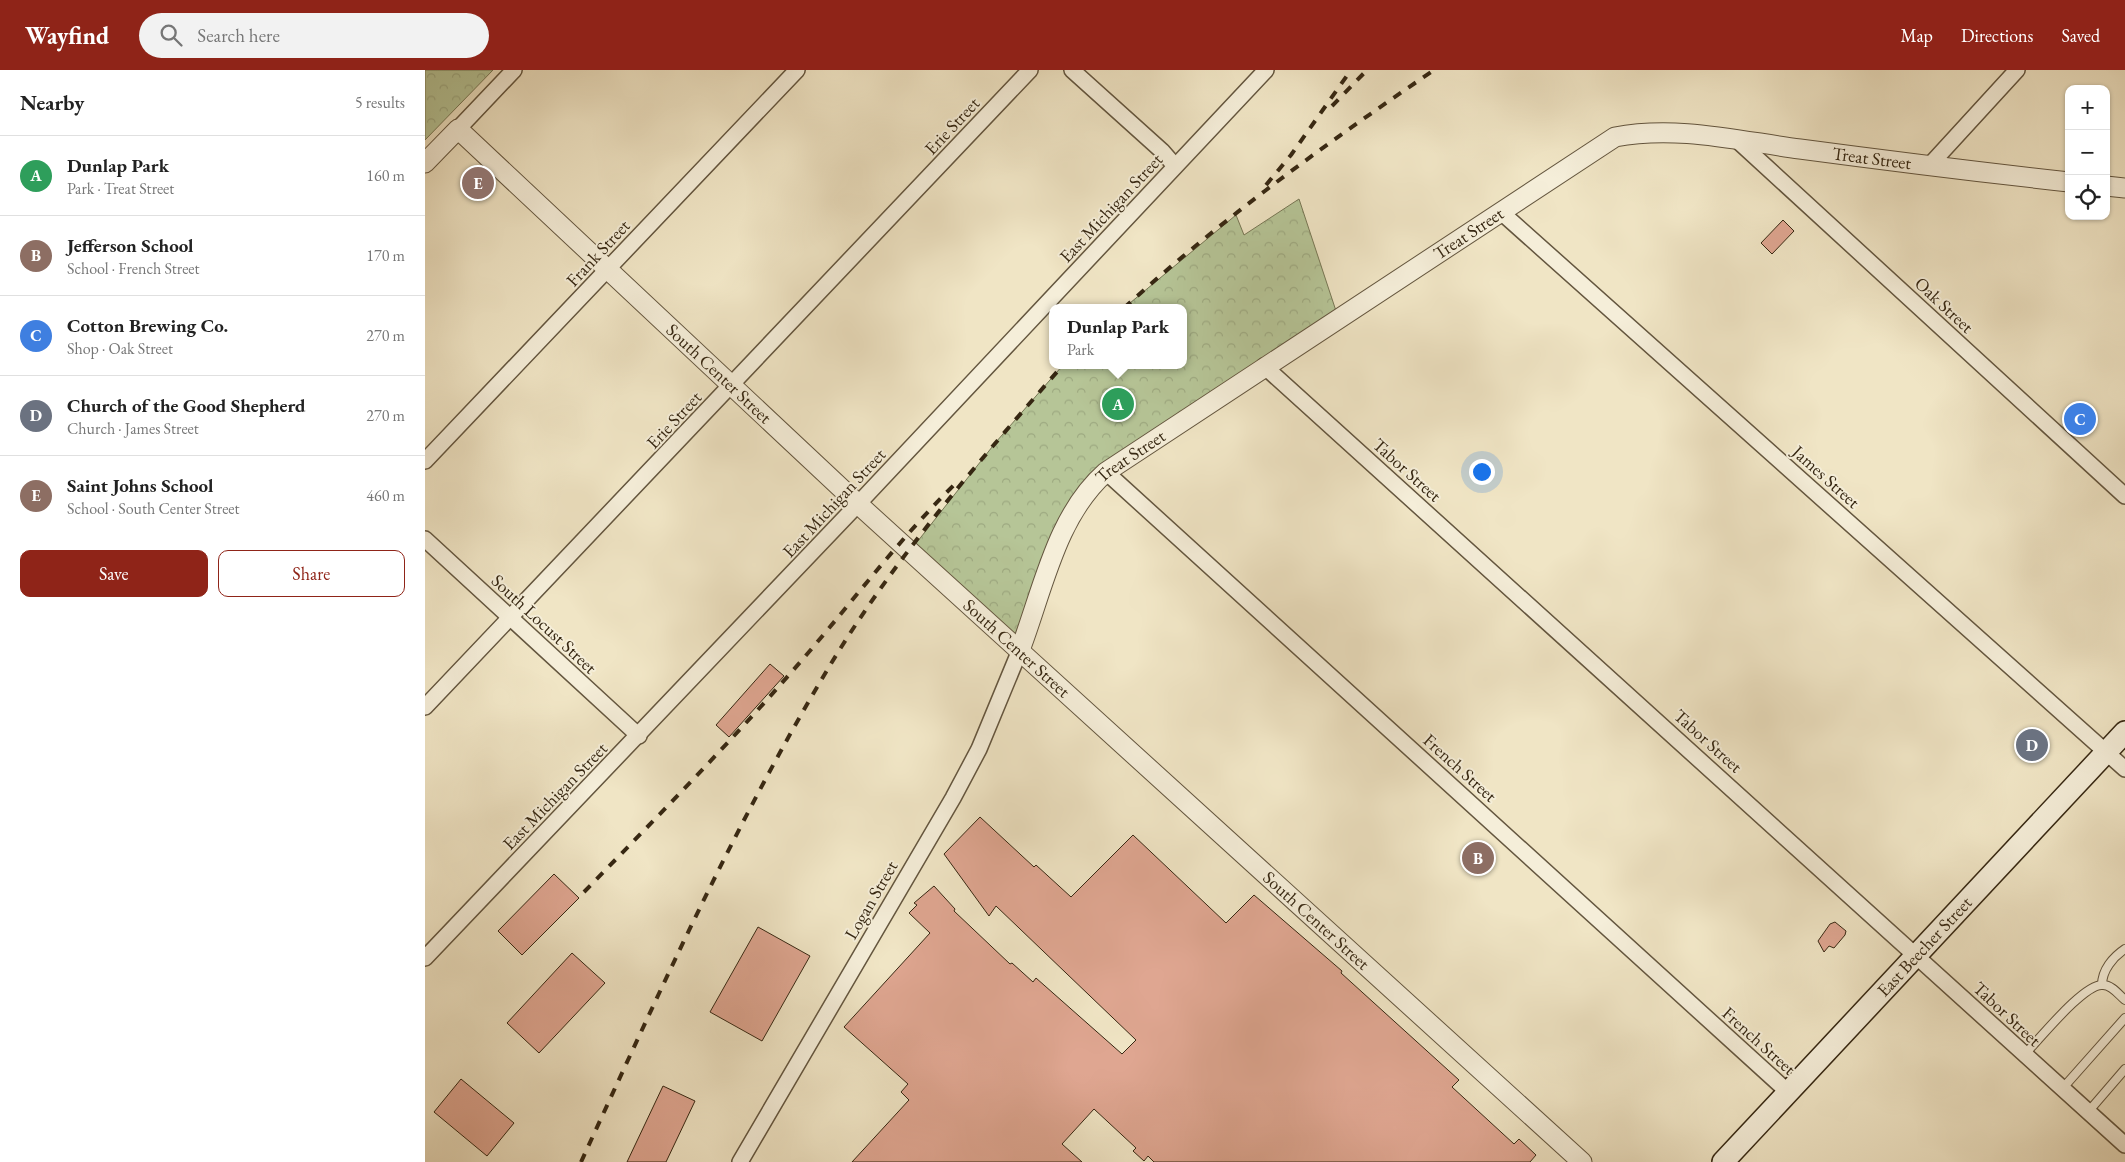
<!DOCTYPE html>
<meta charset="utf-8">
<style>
:root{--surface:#fff;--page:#f2f2f2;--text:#222;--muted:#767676;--line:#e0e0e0;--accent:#8f2418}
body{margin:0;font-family:"EB Garamond",serif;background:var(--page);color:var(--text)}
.controls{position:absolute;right:15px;top:15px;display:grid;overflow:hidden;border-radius:10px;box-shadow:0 1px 4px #0004}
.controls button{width:45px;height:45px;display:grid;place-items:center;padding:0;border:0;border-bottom:1px solid var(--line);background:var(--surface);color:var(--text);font:25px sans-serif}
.you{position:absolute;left:1056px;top:401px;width:18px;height:18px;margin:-12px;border:4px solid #fff;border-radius:50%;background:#1a73e8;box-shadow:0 0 0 8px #1a73e833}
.badge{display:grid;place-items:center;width:32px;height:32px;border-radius:50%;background:var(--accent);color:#fff;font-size:16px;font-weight:700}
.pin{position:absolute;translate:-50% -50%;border:2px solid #fff;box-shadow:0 1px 5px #0006}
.popup{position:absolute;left:624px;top:234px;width:138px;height:65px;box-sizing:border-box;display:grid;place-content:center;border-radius:10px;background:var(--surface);filter:drop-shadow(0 1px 4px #0005);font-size:16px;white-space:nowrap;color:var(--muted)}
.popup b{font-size:19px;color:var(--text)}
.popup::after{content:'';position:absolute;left:50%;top:100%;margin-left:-10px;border:10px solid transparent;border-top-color:var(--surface)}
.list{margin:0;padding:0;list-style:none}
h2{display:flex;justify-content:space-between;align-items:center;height:65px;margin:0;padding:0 20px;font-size:21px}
h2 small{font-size:16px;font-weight:400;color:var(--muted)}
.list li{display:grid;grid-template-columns:32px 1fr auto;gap:15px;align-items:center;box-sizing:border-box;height:80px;padding:0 20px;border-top:1px solid var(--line)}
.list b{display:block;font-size:19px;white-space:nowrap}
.list p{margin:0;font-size:16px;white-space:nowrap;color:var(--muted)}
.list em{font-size:16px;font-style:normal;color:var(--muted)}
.actions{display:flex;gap:10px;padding:15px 20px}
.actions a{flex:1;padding:11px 0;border:1px solid var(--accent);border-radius:10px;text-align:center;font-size:18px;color:var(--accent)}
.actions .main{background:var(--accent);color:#fff}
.icon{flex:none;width:28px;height:28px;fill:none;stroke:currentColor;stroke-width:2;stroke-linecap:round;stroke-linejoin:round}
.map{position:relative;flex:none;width:1700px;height:1092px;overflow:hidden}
header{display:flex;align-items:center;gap:30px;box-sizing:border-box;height:70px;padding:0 25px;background:var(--accent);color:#fff}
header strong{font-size:24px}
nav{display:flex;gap:28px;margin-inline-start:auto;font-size:18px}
.search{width:350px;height:45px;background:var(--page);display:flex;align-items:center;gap:12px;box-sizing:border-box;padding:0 18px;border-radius:28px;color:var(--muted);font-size:19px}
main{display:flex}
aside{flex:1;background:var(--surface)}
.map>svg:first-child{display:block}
.park{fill:url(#park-crowns);stroke:#767654}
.building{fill:#dfa691;stroke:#362712}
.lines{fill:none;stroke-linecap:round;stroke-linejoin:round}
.service-casing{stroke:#64563f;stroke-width:10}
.minor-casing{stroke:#64563f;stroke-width:18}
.tertiary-casing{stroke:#64563f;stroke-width:21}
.secondary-casing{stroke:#362712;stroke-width:24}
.service{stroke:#f5eed9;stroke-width:8}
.minor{stroke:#f5eed9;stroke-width:15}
.tertiary{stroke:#f5eed9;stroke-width:19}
.secondary{stroke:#f5eed9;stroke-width:21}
.rail{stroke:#362712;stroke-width:4;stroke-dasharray:9 9;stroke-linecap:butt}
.labels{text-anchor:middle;stroke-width:4;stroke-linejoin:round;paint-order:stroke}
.street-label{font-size:18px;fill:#362712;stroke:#f5eed9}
</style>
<header>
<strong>Wayfind</strong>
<div class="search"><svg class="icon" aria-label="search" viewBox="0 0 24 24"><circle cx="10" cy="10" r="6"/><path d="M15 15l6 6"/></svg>Search here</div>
<nav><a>Map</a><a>Directions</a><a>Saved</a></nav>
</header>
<main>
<aside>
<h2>Nearby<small>5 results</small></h2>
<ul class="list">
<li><span class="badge" style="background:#2e9e5b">A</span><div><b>Dunlap Park</b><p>Park · Treat Street</p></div><em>160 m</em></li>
<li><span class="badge" style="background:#8d6e63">B</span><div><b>Jefferson School</b><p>School · French Street</p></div><em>170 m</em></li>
<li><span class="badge" style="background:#3f7fe0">C</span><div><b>Cotton Brewing Co.</b><p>Shop · Oak Street</p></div><em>270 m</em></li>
<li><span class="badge" style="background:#6b7280">D</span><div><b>Church of the Good Shepherd</b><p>Church · James Street</p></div><em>270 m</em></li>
<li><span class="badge" style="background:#8d6e63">E</span><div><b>Saint Johns School</b><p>School · South Center Street</p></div><em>460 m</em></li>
</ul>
<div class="actions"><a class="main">Save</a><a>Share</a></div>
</aside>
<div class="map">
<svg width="1700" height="1092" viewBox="0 0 1700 1092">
<defs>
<pattern id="park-crowns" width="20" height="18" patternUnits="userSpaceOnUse" patternTransform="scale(1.25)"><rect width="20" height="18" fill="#b6c597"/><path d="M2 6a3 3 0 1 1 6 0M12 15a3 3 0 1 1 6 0" fill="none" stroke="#9da981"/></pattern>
</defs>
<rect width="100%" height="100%" fill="#f0e5c5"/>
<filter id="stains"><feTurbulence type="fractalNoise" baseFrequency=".004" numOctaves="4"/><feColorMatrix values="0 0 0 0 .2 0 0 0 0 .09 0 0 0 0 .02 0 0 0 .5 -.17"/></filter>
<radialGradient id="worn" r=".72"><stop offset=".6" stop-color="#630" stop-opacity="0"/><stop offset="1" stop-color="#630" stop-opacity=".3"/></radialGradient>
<g class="park">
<polygon points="0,0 68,0 0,70"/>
<polygon points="874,129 913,247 668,413 595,580 485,481 571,372 638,295 758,295 758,238 699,238 811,145 819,165"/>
</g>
<g class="building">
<polygon points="1358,150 1369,161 1347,184 1336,173"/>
<polygon points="345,594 359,606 304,667 291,655"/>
<polygon points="555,747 609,797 611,795 646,827 708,765 801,853 829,825 917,901 916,903 1034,1010 1027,1017 1089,1074 1094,1069 1111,1085 1105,1092 729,1092 723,1086 719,1091 708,1081 711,1078 669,1039 637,1074 657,1092 427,1092 484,1030 476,1022 483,1014 419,957 505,863 484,843 492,835 489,833 509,816 530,839 529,841 585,894 587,893 608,912 611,908 697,984 711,970 571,836 564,846 519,784"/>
<polygon points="129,804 154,828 97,885 73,861"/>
<polygon points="1410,852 1421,861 1420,865 1409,878 1404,876 1399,882 1393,871 1405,854"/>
<polygon points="333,857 385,886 337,971 285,942"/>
<polygon points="147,883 180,913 114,983 82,953"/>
<polygon points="36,1009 89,1053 62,1086 9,1042"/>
<polygon points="238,1016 270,1031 241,1092 202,1092"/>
</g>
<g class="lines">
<g class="service-casing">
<g id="service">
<path d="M1677,915c0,-15 11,-28 23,-36"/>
<path d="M1599,985c15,-15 60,-72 79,-70 9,0 16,10 22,15"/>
<polyline points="1637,1019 1700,948"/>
<polyline points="1663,1042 1700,999"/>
</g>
</g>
<g class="minor-casing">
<g id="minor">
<polyline points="647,0 737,81 750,96"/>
<polyline points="33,59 89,0"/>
<polyline points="1313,71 1700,426"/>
<polyline points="1504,96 1592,0"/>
<polyline points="1076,142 1700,699"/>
<polyline points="839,296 1700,1075"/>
<polyline points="0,391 372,0"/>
<polyline points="681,402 1363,1022"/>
<polyline points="0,469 214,666"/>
<polyline points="0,637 605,0"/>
<polyline points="0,888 433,434 841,0"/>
<polyline points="315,1092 528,728 554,679 595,580"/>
</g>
</g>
<g class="tertiary-casing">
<g id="tertiary">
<path id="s1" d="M0,93l33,-34 400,375 724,658"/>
<polyline points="1681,116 1700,118"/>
<path id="s2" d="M595,580c23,-60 36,-134 86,-178l509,-335c62,-12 124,4 185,12 90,12 179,23 269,33"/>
</g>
</g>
<g class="secondary-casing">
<g id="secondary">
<path id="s3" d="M1298,1092l402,-430"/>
</g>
</g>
<use href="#service" class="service"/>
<use href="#minor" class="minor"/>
<use href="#tertiary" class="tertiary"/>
<use href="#secondary" class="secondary"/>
<g class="rail">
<polyline points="907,36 942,0"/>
<polyline points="841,115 866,85 926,0"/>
<path d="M699,238c96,-88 203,-165 310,-238"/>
<path d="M159,822c74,-76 148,-151 218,-232 51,-59 98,-122 154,-177"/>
<path d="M156,1092c78,-169 155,-341 251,-500 65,-107 149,-203 231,-297"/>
</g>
</g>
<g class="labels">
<g class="street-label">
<text transform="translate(527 56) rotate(-47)" y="6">Erie Street</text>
<text dy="6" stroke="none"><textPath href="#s2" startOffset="1068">Treat Street</textPath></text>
<text transform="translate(686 138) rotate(-47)" y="6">East Michigan Street</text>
<text dy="6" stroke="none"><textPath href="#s2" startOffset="634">Treat Street</textPath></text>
<text transform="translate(173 183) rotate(-47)" y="6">Frank Street</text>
<text transform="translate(1519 235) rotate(43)" y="6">Oak Street</text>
<text dy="6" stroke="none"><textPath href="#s1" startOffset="405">South Center Street</textPath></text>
<text transform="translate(249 350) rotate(-47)" y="6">Erie Street</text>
<text dy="6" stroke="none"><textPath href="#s2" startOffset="229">Treat Street</textPath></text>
<text transform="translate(982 400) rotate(42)" y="6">Tabor Street</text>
<text transform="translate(1401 407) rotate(42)" y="6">James Street</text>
<text transform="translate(409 433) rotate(-47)" y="6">East Michigan Street</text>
<text transform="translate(119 554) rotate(43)" y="6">South Locust Street</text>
<text dy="6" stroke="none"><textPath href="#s1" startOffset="810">South Center Street</textPath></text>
<text transform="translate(1283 671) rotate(42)" y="6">Tabor Street</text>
<text transform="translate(1035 698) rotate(42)" y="6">French Street</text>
<text transform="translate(130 726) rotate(-46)" y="6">East Michigan Street</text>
<text transform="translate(446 830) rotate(-60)" y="6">Logan Street</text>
<text dy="6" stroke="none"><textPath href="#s1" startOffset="1215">South Center Street</textPath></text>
<text dy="6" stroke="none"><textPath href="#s3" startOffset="295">East Beecher Street</textPath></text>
<text transform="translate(1582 944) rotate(43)" y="6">Tabor Street</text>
<text transform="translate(1334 971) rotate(42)" y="6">French Street</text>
</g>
</g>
<rect width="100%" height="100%" filter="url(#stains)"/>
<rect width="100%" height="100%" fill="url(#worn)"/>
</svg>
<div class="controls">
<button>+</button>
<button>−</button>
<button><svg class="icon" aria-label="locate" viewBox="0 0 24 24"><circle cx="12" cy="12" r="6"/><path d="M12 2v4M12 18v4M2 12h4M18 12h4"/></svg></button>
</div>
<div class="you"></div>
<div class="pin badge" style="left:693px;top:334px;background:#2e9e5b">A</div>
<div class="popup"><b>Dunlap Park</b>Park</div>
<div class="pin badge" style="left:1053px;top:788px;background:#8d6e63">B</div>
<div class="pin badge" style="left:1655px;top:349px;background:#3f7fe0">C</div>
<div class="pin badge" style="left:1607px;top:675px;background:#6b7280">D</div>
<div class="pin badge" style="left:53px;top:113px;background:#8d6e63">E</div>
</div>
</main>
